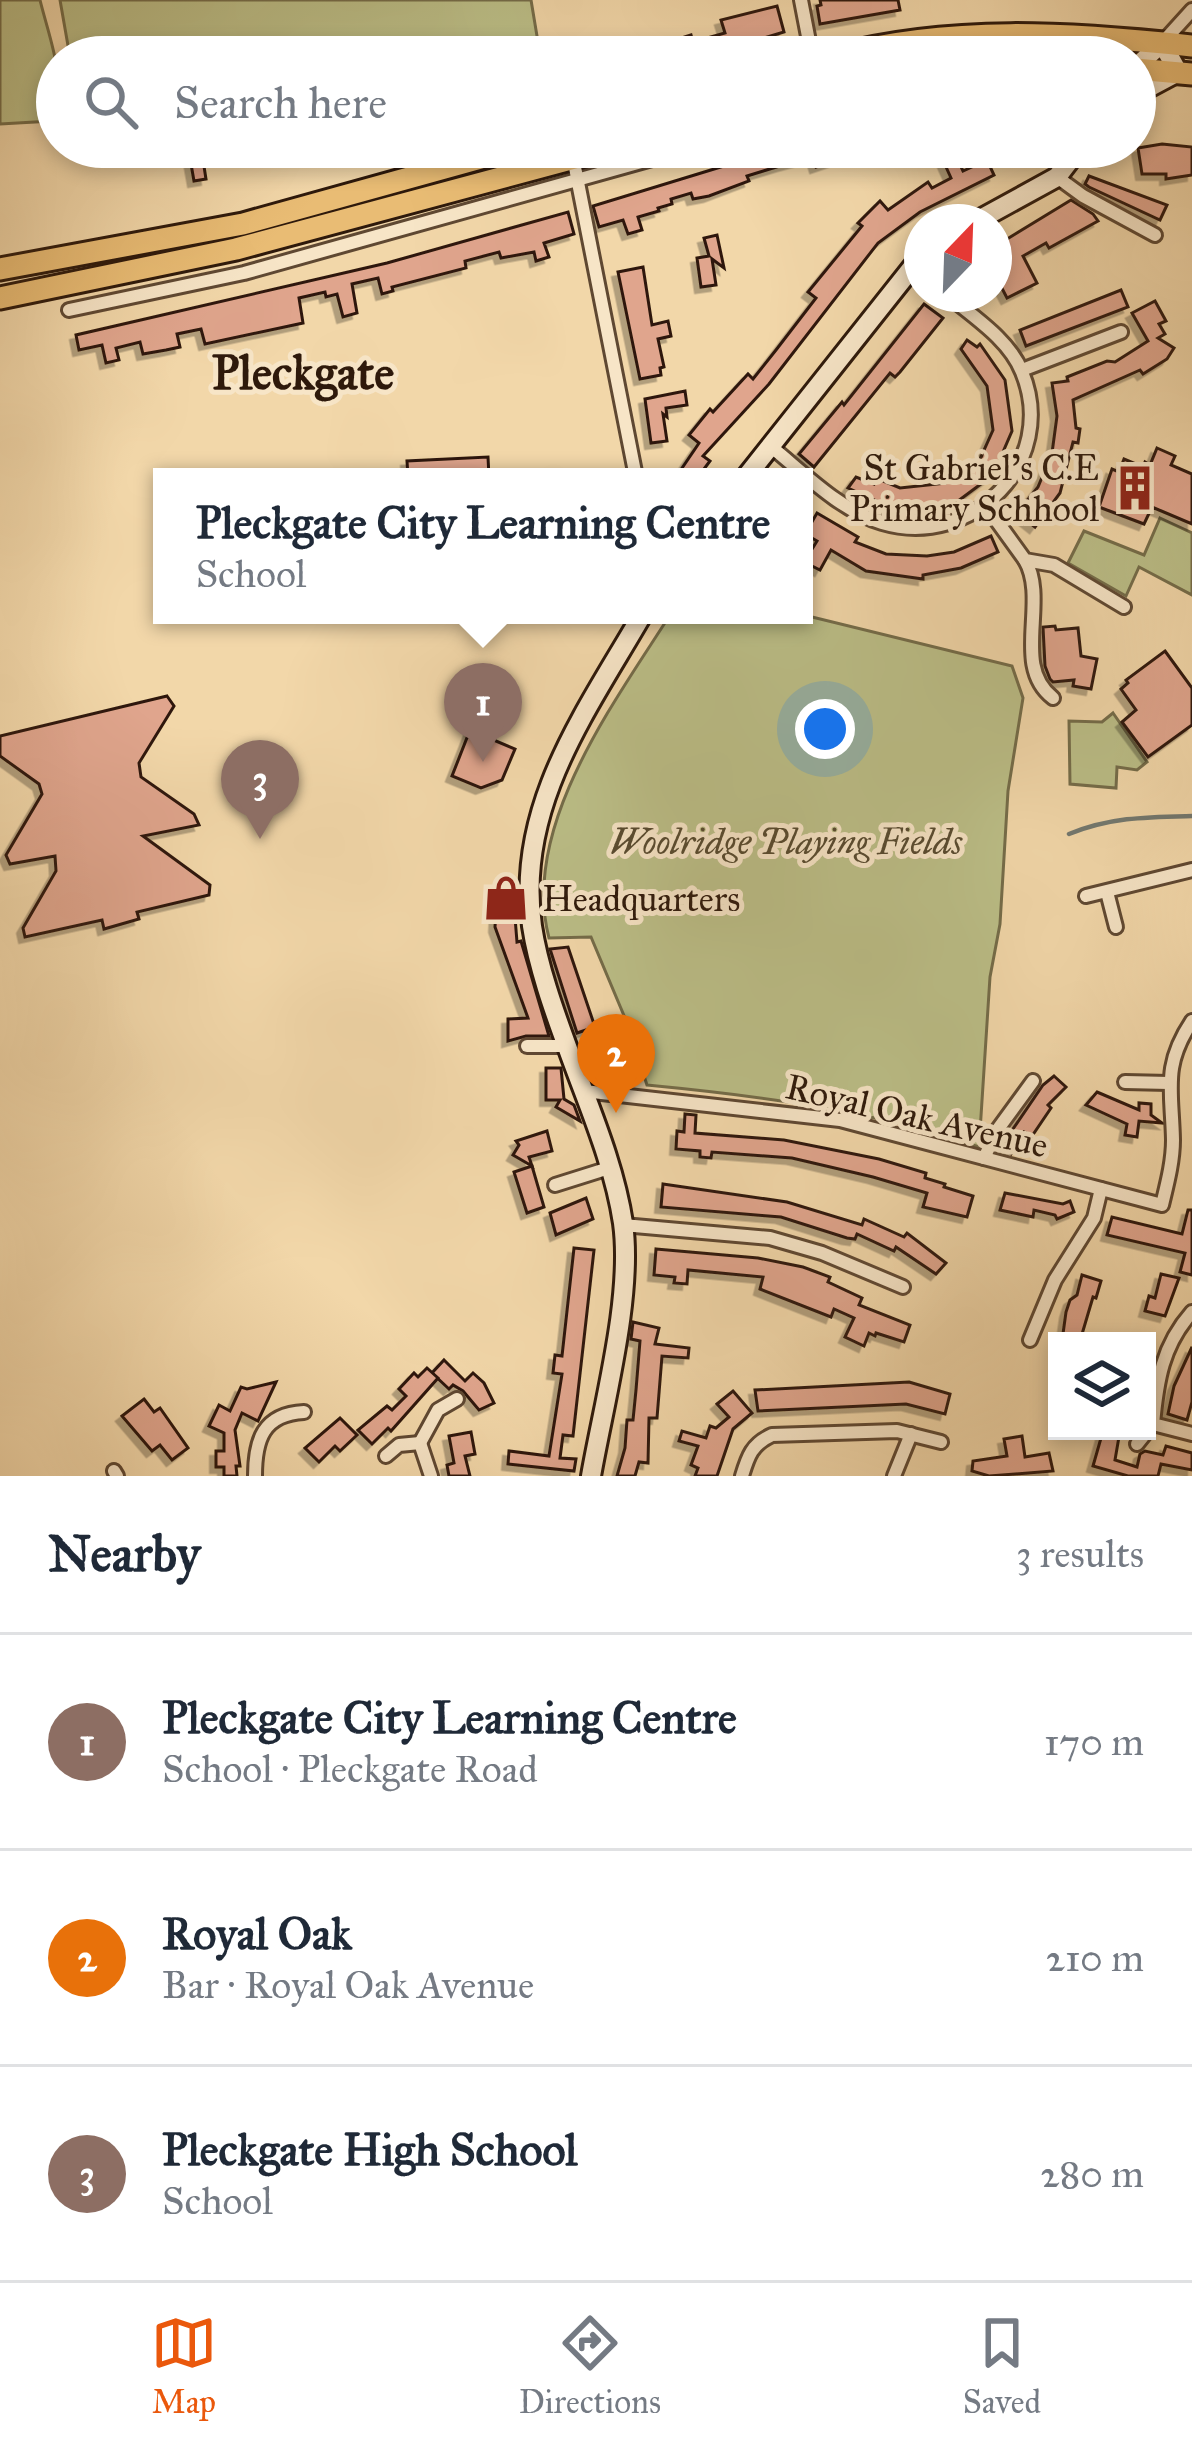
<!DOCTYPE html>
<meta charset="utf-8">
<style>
:root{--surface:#fff;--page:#f6f6f7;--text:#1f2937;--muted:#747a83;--line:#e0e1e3;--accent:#ea580c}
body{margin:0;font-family:"IM FELL Great Primer",serif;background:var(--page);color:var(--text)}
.controls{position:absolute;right:36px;bottom:36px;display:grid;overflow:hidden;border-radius:0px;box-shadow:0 6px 18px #0003}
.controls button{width:108px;height:108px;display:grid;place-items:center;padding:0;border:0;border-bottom:3px solid var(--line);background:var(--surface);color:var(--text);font:60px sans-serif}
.compass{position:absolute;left:904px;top:204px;width:108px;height:108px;border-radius:50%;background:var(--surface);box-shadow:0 6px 18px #0003;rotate:23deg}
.you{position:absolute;left:825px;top:729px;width:42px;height:42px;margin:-30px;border:9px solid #fff;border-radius:50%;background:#1a73e8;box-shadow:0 0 0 18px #1a73e833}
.badge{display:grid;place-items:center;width:78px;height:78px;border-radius:50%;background:var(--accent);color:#fff;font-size:39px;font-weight:700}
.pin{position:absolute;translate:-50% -99px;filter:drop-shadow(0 3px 6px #0008)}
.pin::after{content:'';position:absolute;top:63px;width:42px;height:36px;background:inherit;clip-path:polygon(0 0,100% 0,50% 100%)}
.popup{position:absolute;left:153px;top:468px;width:660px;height:156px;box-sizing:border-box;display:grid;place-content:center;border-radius:0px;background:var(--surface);filter:drop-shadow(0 3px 9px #0005);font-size:39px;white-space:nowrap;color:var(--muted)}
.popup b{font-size:45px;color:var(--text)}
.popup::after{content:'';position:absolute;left:50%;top:100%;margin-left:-24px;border:24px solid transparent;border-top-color:var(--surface)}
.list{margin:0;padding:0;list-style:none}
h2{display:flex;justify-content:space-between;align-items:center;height:156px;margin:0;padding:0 48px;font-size:51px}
h2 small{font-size:39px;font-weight:400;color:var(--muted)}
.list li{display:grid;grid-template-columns:78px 1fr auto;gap:36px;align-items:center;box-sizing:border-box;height:216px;padding:0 48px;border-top:3px solid var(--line)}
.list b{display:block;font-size:45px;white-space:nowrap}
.list p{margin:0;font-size:39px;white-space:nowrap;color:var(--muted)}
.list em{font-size:39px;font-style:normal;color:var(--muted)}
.icon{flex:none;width:66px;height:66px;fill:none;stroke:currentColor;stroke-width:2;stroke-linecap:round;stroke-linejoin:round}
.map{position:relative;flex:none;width:1192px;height:1476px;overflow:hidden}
.search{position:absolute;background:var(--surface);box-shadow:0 6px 18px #0003;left:36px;right:36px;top:36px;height:132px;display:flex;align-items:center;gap:30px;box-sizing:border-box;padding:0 42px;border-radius:66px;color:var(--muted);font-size:45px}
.sheet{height:804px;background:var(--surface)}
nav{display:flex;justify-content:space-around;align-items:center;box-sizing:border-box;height:168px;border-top:3px solid var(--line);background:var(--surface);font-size:33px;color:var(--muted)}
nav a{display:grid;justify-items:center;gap:6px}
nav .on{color:var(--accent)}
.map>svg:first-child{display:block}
.green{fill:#bbbe87;stroke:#746c49;stroke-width:3}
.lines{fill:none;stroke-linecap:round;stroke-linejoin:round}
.stream{stroke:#727870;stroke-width:4.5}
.building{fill:#e0a58d;stroke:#2e190b;stroke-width:3;filter:url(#shadow)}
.minor-casing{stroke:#5f4832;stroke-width:18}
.secondary-casing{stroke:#2e190b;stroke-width:24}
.trunk-casing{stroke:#2e190b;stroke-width:27}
.minor{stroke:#f7e5c7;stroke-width:12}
.secondary{stroke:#f7e5c7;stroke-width:18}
.trunk{stroke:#e9bc74;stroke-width:21}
.labels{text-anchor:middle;stroke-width:10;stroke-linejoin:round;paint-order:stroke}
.poi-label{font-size:36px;fill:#2e190b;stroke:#f7e5c7;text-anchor:end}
.park-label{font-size:36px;font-style:italic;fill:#584b30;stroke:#f7e5c7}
.street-label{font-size:36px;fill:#2e190b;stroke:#f7e5c7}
.district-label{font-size:48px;font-weight:bold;fill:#2e190b;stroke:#f7e5c7}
</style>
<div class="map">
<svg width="1192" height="1476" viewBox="0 0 1192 1476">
<defs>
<filter id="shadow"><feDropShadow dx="-5.5" dy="5.5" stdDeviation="0" flood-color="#0004"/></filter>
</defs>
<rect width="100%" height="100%" fill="#f2d7a9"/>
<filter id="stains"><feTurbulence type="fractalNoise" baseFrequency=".00167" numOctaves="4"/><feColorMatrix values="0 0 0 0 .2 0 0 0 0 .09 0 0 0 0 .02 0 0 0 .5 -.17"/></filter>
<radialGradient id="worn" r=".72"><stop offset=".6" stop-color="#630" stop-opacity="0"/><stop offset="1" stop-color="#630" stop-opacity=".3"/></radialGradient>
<g class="green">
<path d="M0,0h40c8,34 30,88 12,121l-52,3z"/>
<polygon points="60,0 531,0 537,36 533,45 477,57 70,57"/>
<polygon points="1160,518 1192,533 1192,595 1139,567 1126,596 1068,563 1084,531 1144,555"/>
<path d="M670,615h134l208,51 11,32 -15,93 -8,133 -10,53 -11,170c-109,-37 -218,-51 -332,-62l-22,-67 -34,-81 -42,1c-29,-110 65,-235 121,-323z"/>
<polygon points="1113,713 1147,762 1137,770 1117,767 1116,788 1070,784 1069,721 1102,722"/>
</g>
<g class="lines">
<path class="stream" d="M1069,834c42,-17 78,-17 123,-18"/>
</g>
<g class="building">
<polygon points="820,0 898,0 900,10 820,24 817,6 821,5"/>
<polygon points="777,6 784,32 704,56 653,57 653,53 674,48 672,41 691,35 693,42 725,33 721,20"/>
<polygon points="1162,144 1192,147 1192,175 1166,179 1166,174 1142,174 1138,148"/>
<polygon points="188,147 245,147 245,153 203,160 206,179 194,181"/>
<polygon points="786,147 866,147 866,150 816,167 813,157 783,165 747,176 749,181 709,196 693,199 691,193 671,199 672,204 658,208 659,211 638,217 642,230 628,234 623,220 599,227 593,206"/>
<polygon points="954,152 963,171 987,160 994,175 920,212 878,243 769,384 703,456 710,461 698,477 676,477 699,443 689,435 710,409 713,412 748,374 753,379 776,350 816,298 808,292 862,226 858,223 880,201 888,210 928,182 932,188 951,178 942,158"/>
<polygon points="1089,176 1167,205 1160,220 1089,187 1085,184"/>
<polygon points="1071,200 1093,214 1098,221 1049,248 1046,243 1023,256 1037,283 1007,298 994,273 994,247"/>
<polygon points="568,212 574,234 544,243 549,257 536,261 534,252 501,258 499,252 465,261 466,268 392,287 393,291 382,294 378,278 352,284 357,313 343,317 337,294 326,297 325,292 299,298 303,323 205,344 201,329 177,334 180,347 166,350 143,354 140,342 116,348 119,360 106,363 102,345 79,350 76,335 387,263"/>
<polygon points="717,235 724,268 712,259 716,285 701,287 697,258 709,256 704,238"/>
<polygon points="643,267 652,325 668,321 671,336 658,339 664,367 660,368 661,375 640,379 618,272"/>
<polygon points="1121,290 1128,307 1026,346 1020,330"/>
<polygon points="1155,301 1166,321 1159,324 1165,334 1158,338 1174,348 1167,359 1143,374 1140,370 1073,400 1076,428 1080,429 1078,443 1073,442 1060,493 1035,527 1017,513 1038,487 1052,453 1057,416 1052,383 1068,381 1067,377 1107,361 1115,362 1148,341 1132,313"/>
<polygon points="924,304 943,318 900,372 895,377 890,373 814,467 799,454 842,402 844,405"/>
<polygon points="967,340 977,347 980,344 1005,380 1012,431 993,475 954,504 916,510 890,507 848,488 856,477 874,484 876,478 900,488 946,483 980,459 993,430 987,386 961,349"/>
<polygon points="685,391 687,405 666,408 667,417 663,414 667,441 651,443 645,399"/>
<polygon points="1157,448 1175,456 1171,465 1192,474 1192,524 1152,507 1144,524 1099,507 1112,469 1119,472 1124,459 1143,467 1145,462 1150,465"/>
<polygon points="488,457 489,477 408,477 407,461"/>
<polygon points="817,513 858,537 855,542 886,554 927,556 954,552 991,536 998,552 961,568 923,575 923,579 866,571 831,550 820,570 804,562 817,541 805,534"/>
<polygon points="1055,626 1056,630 1078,628 1081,656 1097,659 1091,689 1073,686 1074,680 1053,682 1050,679 1045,666 1043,627"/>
<polygon points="1165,651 1192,688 1192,725 1148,757 1122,722 1136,710 1121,689 1128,683 1126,680"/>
<polygon points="167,696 174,706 139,763 141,777 194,814 199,825 143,836 210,885 209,895 137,912 139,919 104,929 102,920 25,937 23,928 56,871 55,856 10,864 6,855 42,794 39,784 0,756 0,736"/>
<polygon points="470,730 515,749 502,780 481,788 452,776"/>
<polygon points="500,880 512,880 517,942 521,941 549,1036 526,1036 508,1041 508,1019 528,1018 495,927 496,908 500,908"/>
<polygon points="568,947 595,1027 577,1033 550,949"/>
<polygon points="546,1068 561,1068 564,1099 574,1105 580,1121 556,1107 560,1100 546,1100"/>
<polygon points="1054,1076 1066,1087 1048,1105 1051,1108 1032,1136 1024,1132 1011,1154 1000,1148 1043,1085"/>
<polygon points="1097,1092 1139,1110 1139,1103 1151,1104 1151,1115 1162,1123 1139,1121 1137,1137 1125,1135 1127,1124 1086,1105"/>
<polygon points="685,1114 696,1115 695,1133 784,1140 879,1159 926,1173 925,1178 945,1184 944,1187 973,1196 967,1217 923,1207 927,1193 873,1177 792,1158 712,1152 711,1158 700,1157 700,1151 676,1149 677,1131 684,1132"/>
<polygon points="547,1131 552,1151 529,1157 532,1166 513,1155 519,1145 516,1141"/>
<polygon points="532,1166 544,1207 527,1213 514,1172"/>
<polygon points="663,1184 787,1202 862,1225 864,1219 904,1237 907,1233 946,1263 936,1274 896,1247 894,1251 857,1234 855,1239 847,1238 781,1217 661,1207"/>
<polygon points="1005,1193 1063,1204 1070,1201 1074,1212 1057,1219 1055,1215 1034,1210 1033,1217 1000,1210"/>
<polygon points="586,1198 593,1219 556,1235 550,1213"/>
<polygon points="1188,1210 1192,1210 1192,1275 1180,1272 1185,1253 1107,1235 1112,1217 1182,1234"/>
<polygon points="574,1248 594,1250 573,1436 563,1435 560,1458 576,1459 574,1471 508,1464 509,1451 549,1456 562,1374 553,1373 555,1355 562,1356"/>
<polygon points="656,1249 758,1258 803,1267 830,1277 828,1282 862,1298 859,1305 910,1325 904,1342 876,1333 875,1336 869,1333 864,1346 845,1337 854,1318 834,1309 831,1317 760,1289 763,1277 688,1270 687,1284 674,1283 675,1277 654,1275"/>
<polygon points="1161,1274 1179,1278 1165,1316 1145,1311 1149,1296 1155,1298"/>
<polygon points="1082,1275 1101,1281 1096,1298 1093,1297 1080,1341 1062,1341 1066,1312 1070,1300 1077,1295"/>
<polygon points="633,1322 659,1328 655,1344 689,1348 688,1358 662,1356 657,1418 649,1418 648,1463 639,1462 635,1476 617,1476 625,1448 627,1420 633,1420 636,1390 640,1341 631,1339"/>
<polygon points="1192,1347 1192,1402 1187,1420 1168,1414 1174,1386"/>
<polygon points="444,1360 465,1381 473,1373 484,1383 494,1403 479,1410 463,1391 453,1385 449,1389 432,1373"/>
<polygon points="427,1368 438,1378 391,1431 388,1428 372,1444 358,1430 387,1406 392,1410 406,1396 399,1389 414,1373 418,1377"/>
<polygon points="276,1382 258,1421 242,1413 235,1430 240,1466 236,1466 237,1476 224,1476 224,1467 216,1467 216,1451 224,1451 224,1433 209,1426 219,1405 230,1411 241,1387 247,1389"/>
<polygon points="909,1382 950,1394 945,1414 906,1404 758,1411 755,1390"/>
<polygon points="733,1391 752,1413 733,1429 717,1476 695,1476 698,1468 691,1465 698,1446 679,1441 682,1431 706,1438 710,1426 716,1428 729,1417 717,1404"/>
<polygon points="144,1399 154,1412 160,1408 188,1448 172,1460 160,1445 152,1451 122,1416"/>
<polygon points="340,1418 357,1435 340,1451 335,1446 319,1462 305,1448"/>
<polygon points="1103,1431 1120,1431 1115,1460 1137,1467 1140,1454 1145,1451 1163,1455 1166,1446 1192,1453 1192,1470 1161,1464 1158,1476 1128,1476 1093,1466"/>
<polygon points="471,1432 475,1454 465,1456 470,1476 449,1476 447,1465 454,1463 449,1436"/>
<polygon points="1022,1436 1025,1457 1049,1453 1053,1471 989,1476 972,1471 973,1461 1007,1456 1004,1439"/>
</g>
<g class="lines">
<g class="minor-casing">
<g id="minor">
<polyline points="801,0 812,57"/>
<polyline points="1163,42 1192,10"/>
<polyline points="571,147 636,477"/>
<polyline points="1057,177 1083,196 1155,235"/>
<polyline points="69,310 244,273 695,147"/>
<polyline points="1022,370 1121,332"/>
<path d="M769,445c35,28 70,65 113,78 91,27 177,-62 140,-151 -13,-33 -50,-56 -76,-78"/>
<polyline points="986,506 1025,560 1054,565 1124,607"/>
<path d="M1025,560c24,41 -14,106 28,138"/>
<polyline points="1107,892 1116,927"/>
<polyline points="1086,896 1192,870"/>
<polyline points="527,1046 567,1046"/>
<polyline points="1125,1082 1169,1083"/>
<path d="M584,1091l256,29 322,85c5,-21 11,-43 11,-65 -1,-50 -11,-74 19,-119"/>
<polyline points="984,1158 998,1129 1033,1081"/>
<polyline points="555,1185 609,1168"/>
<polyline points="623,1225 770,1238 822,1253 903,1287"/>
<path d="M1192,1312c-30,34 -35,69 -39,112l39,10"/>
<polyline points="1030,1340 1055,1280 1094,1218 1101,1189"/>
<polyline points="420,1443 438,1410 457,1399"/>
<polyline points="1137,1444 1153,1424"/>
<polyline points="386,1456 399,1445 420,1443 431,1476"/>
<polyline points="114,1471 117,1476"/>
<path d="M255,1476c0,-36 8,-62 49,-64"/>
<path d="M742,1476c6,-20 10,-32 30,-41l125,-4 44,11"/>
<polyline points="894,1476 911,1434"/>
</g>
</g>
<g class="secondary-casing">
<g id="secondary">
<polyline points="1135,68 1162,43 1178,72 1135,95"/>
<polyline points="975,222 1057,177 1080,147"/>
<polyline points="746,477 922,255"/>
<path d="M591,1476c13,-74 42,-180 32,-253 -9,-60 -35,-118 -55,-174 -14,-38 -30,-83 -36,-123 -17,-119 54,-214 110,-311"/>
</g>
</g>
<g class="trunk-casing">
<g id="trunk">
<path d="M831,57c120,-32 239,-24 361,-11"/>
<polyline points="1135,69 1192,74"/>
<polyline points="0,269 243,224 520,147"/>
<polyline points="0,298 236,249 615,147"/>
</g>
</g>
<use href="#minor" class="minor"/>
<use href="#secondary" class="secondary"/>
<use href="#trunk" class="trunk"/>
</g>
<defs>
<g id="building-bare" transform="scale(3.6)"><path d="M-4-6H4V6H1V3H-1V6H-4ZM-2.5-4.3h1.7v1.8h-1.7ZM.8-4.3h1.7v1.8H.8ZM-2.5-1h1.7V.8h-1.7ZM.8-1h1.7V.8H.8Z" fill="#8f2418" stroke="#f7e5c7" stroke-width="2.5" paint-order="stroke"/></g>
<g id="shop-bare" transform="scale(3.6)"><path d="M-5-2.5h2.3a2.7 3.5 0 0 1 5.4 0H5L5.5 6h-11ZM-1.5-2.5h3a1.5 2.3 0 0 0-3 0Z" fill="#8f2418" stroke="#f7e5c7" stroke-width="2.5" paint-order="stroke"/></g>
</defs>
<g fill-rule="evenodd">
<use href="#building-bare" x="1135" y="488"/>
<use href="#shop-bare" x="506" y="898"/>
</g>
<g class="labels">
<g class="poi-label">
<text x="1099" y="480">St Gabriel's C.E<tspan x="1099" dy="41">Primary Schhool</tspan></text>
<text x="542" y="911" text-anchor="start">Headquarters</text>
</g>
<g class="park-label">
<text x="786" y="854">Woolridge Playing Fields</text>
</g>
<g class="street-label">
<text transform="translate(917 1115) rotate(13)" y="13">Royal Oak Avenue</text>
</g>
<g class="district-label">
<text x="303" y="389">Pleckgate</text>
</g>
</g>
<rect width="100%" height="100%" filter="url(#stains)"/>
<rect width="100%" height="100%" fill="url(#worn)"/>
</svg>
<div class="controls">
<button><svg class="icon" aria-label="layers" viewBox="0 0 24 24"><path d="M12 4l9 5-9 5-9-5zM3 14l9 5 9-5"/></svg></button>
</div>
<svg class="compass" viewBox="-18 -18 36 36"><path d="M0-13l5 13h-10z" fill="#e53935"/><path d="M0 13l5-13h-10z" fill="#747a83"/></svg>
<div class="you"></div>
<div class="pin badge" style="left:483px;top:762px;background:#8d6e63">1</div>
<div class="popup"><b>Pleckgate City Learning Centre</b>School</div>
<div class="pin badge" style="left:616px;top:1113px;background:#e8710a">2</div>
<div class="pin badge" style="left:260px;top:839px;background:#8d6e63">3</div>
<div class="search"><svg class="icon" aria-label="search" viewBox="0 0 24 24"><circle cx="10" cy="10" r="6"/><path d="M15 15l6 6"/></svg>Search here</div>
</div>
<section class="sheet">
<h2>Nearby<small>3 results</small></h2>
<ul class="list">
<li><span class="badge" style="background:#8d6e63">1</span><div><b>Pleckgate City Learning Centre</b><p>School · Pleckgate Road</p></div><em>170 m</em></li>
<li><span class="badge" style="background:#e8710a">2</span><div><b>Royal Oak</b><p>Bar · Royal Oak Avenue</p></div><em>210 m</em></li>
<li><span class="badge" style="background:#8d6e63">3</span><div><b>Pleckgate High School</b><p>School</p></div><em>280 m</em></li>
</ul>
</section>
<nav>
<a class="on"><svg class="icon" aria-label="map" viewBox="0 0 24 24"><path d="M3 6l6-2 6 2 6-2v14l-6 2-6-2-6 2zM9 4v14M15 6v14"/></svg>Map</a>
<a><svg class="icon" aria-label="directions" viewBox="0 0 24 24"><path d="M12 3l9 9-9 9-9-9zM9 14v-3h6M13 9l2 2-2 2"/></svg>Directions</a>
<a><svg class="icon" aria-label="saved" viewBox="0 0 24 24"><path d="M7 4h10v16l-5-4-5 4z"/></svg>Saved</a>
</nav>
